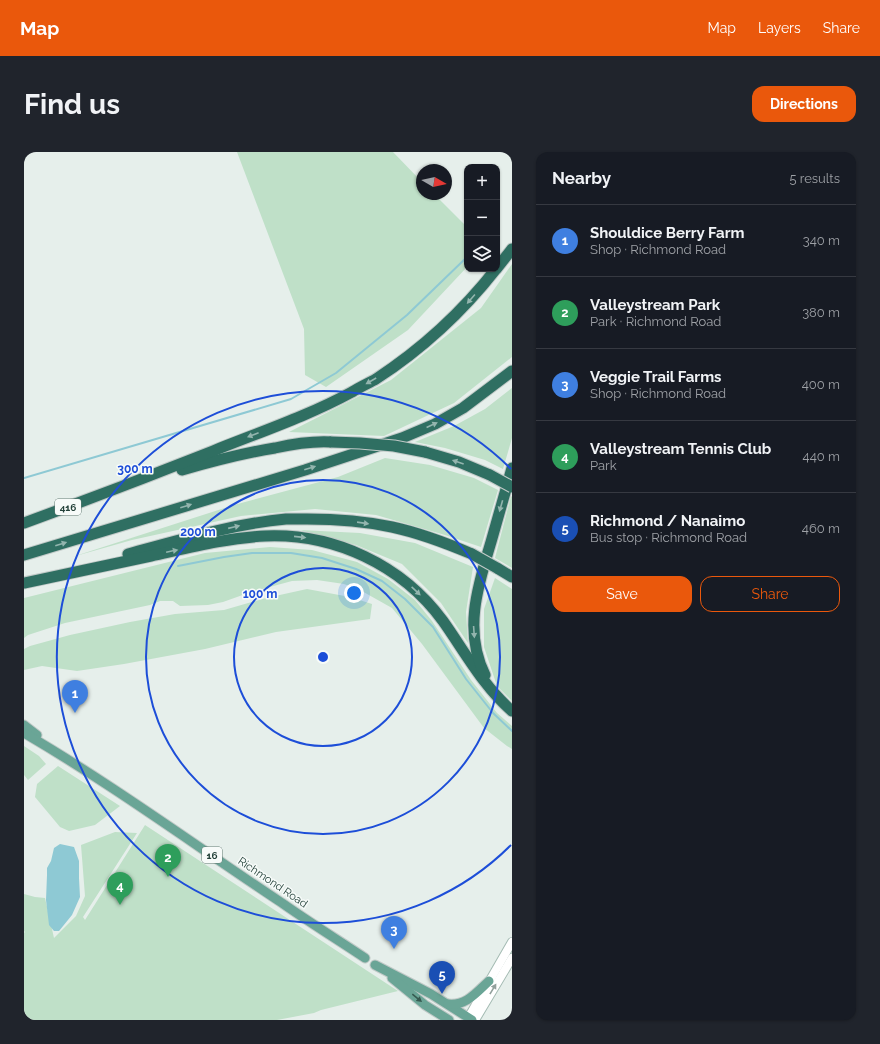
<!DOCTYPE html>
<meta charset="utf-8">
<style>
:root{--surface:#171b24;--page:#20242c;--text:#f1f3f6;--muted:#9ea1a6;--line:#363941;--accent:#ea580c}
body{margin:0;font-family:Raleway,sans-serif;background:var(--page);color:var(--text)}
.controls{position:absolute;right:12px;top:12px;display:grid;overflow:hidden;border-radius:8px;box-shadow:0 1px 3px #0004}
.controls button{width:36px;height:36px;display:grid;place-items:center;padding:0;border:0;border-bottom:1px solid var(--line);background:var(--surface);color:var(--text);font:20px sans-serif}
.compass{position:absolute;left:392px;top:12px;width:36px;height:36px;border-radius:50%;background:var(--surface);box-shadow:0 1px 3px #0004;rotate:99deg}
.you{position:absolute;left:330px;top:441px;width:14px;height:14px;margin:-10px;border:3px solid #fff;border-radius:50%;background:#1a73e8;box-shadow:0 0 0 6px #1a73e833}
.badge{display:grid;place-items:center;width:26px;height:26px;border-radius:50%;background:var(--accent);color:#fff;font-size:13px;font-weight:700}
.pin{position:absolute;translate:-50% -33px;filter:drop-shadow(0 1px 2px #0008)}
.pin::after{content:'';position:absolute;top:21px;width:14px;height:12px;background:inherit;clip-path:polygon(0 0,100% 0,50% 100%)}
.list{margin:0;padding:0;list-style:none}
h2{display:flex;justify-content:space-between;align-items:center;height:52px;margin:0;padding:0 16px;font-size:17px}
h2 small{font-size:13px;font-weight:400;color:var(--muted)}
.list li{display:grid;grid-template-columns:26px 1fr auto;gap:12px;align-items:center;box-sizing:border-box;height:72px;padding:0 16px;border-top:1px solid var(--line)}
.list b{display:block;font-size:15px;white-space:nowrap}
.list p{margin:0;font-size:13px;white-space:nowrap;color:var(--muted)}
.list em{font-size:13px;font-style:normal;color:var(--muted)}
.actions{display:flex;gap:8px;padding:12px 16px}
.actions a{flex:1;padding:9px 0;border:1px solid var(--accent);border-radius:12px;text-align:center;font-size:14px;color:var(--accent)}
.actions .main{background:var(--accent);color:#fff}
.icon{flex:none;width:22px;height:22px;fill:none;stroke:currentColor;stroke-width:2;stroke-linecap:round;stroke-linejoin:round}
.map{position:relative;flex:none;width:488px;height:868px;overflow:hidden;border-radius:12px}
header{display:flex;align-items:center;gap:24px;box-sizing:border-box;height:56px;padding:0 20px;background:var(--accent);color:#fff}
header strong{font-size:19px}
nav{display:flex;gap:22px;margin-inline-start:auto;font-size:14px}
.intro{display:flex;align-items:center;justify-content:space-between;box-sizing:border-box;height:96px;padding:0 24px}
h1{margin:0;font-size:28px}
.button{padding:10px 18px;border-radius:12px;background:var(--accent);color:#fff;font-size:14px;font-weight:700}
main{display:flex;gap:24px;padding:0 24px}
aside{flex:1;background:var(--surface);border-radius:12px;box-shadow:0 1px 3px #0004}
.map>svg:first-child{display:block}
.green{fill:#bfe0c8}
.water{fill:#8ec9d4}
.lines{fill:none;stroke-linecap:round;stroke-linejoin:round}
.stream{stroke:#8ec9d4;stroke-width:2}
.secondary-casing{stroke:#a4bbb3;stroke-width:10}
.primary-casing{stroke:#c2cac8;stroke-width:11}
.highway-casing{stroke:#c2cac8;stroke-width:13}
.secondary{stroke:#fff;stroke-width:8}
.primary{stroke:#6aa596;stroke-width:9}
.highway{stroke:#2f6f62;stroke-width:11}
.highway-bridge-casing{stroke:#c2cac8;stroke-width:13;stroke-linecap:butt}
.highway-bridge{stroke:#2f6f62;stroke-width:11}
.oneway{fill:#93b5ae}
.oneway2{fill:#92a09c}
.oneway3{fill:#365b51}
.ring{fill:none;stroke:#1d4ed8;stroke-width:2}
.labels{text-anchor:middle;stroke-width:3;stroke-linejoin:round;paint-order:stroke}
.shield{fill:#f7fbf9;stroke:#637a73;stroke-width:1}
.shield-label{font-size:10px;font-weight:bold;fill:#24423a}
.street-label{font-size:11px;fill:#24423a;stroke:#f7fbf9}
.centre{fill:#1d4ed8;stroke:#f7fbf9;stroke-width:2}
.ring-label{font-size:12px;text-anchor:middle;font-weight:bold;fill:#1d4ed8;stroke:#f7fbf9;stroke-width:3;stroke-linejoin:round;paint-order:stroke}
</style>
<header>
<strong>Map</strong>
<nav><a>Map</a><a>Layers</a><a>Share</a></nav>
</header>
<div class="intro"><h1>Find us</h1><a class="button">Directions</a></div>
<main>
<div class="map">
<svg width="488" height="868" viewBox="0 0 488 868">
<rect width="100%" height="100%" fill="#e6efeb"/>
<g class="green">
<polygon points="213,0 369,0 398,30 398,42 410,42 443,75 443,115 384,178 302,235 281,223 280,177"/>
<polygon points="488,112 488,205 430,251 360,284 265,280 367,228 457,156"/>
<polygon points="488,236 488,286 479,317 461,308 421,296 391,290 430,274 461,257"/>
<polygon points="361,306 406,313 450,326 474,338 457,395 421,383 352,363 291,357 217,364 108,388 48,405 210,353 314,325"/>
<polygon points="487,344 488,345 488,416 471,406"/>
<polygon points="276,378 336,381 391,391 449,415 442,460 444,491 417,451 378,412 332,393"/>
<polygon points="246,395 288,398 333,410 364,427 391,448 408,469 447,528 473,561 488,574 488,597 483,594 460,576 398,492 368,456 336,438 320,432 293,428 268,429 227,440 199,450 184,453 156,454 149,449 136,449 126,453 41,471 4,483 0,486 0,446 181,401"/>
<polygon points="471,426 488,437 488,549 473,534 460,495 460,457"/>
<polygon points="283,437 326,445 348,452 346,467 252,480 181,497 100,512 53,519 18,514 0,518 0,497 6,494 46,483 106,470 151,462 200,458 242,446"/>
<polygon points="0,594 15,604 22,612 4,628 0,623"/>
<polygon points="34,614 96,654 71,673 45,679 36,675 11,645 13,632"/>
<polygon points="121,673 374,839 297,858 290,861 253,868 0,868 0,781 1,780 0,779 0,742 11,745 21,746 30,786 52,764 61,744 57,693 91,680 113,681 59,765 61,768"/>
</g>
<polygon class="water" points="36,692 50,695 55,709 55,726 56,745 48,763 35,779 30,779 25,773 22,748 23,723 23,716 27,709 30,696"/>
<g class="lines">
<g class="stream">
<polyline points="0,326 267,247 312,221 383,163 443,105"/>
<polyline points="154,414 200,405 228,401 267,401 298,406 332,417 358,429 381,447 409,475 442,527 469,561 488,579"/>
</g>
<g class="secondary-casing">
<g id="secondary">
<polyline points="443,868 488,790"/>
<polyline points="451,868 488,806"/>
</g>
</g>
<g class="primary-casing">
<g id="primary">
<polyline points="0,573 13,583"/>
<path d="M0,581c89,52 172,113 258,170 27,19 56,37 83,55"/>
<polyline points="351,813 407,842 448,868"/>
<polyline points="368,826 401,853 425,868"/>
<path d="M424,852c18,2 28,-11 41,-23"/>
</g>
</g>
<g class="highway-casing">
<g id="highway">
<polyline points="473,116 488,97"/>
<polyline points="401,300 435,310 466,323"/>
<path d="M158,318c31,-9 62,-17 93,-22 18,-4 37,-7 56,-6"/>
<path d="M0,371c63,-23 126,-47 189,-72 47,-19 95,-35 139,-59 8,-5 17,-9 24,-13 46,-30 87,-68 120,-110"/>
<path d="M104,402c51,-14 105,-30 158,-35 7,0 14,0 21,0 28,0 57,2 85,8 28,6 54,16 80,27"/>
<polyline points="0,403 281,318 378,286 411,272 439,256 488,219"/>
<polyline points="473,416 488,425"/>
<path d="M0,431c42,-9 85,-18 127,-27 37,-8 76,-18 114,-20 69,-3 137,29 178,85 22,31 40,65 69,90"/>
<path d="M461,523c-22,-44 -7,-90 6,-133 7,-25 14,-49 21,-74"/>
</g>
</g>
<use href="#secondary" class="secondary"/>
<use href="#primary" class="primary"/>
<use href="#highway" class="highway"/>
<g class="highway-bridge-casing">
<g id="highway-bridge">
<polyline points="307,290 336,291 370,294 401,300"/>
<polyline points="466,323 488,335"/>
<polyline points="448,402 473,416"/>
</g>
</g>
<use href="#highway-bridge" class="highway-bridge"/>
</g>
<defs><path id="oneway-solid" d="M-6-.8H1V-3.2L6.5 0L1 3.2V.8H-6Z"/></defs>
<g class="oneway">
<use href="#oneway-solid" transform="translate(447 147) rotate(131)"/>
<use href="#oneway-solid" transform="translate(347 229) rotate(150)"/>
<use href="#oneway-solid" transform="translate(408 273) rotate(-25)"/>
<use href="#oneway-solid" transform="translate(229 283) rotate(159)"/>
<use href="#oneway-solid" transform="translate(434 310) rotate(-161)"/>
<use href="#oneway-solid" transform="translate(286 316) rotate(-17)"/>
<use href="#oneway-solid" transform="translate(162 354) rotate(-17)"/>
<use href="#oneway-solid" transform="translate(477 354) rotate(106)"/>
<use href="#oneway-solid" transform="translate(339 371) rotate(8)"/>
<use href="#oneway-solid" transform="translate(210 375) rotate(-13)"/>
<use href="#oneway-solid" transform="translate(276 385) rotate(6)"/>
<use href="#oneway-solid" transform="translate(37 392) rotate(-17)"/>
<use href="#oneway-solid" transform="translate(148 399) rotate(-12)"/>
<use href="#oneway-solid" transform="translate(392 439) rotate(43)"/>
<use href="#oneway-solid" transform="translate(450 480) rotate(86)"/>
</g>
<use class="oneway2" href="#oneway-solid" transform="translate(469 837) rotate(-59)"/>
<use class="oneway3" href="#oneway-solid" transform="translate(393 846) rotate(39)"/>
<g class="ring">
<circle cx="299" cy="505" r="89"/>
<circle cx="299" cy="505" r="177"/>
<path d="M487 693A266 266 0 1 1 487 317"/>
</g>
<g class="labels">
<g class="shield">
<rect x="31" y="347" width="26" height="16" rx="3"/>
<rect x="178" y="695" width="20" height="16" rx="3"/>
</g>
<g class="shield-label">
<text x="44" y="359">416</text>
<text x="188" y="707">16</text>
</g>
<g class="street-label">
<text transform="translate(249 730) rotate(34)" y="4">Richmond Road</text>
</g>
</g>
<circle cx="299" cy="505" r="6" class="centre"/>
<g class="ring-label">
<text x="111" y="321">300 m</text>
<text x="174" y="384">200 m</text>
<text x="236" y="446">100 m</text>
</g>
</svg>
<div class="controls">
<button>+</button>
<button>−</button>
<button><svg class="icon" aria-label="layers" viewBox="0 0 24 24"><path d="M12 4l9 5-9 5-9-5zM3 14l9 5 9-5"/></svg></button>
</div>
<svg class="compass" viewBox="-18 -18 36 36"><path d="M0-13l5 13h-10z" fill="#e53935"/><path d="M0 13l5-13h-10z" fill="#9ea1a6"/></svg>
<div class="you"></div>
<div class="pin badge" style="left:51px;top:561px;background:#3f7fe0">1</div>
<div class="pin badge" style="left:144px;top:725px;background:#2e9e5b">2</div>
<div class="pin badge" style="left:370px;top:797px;background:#3f7fe0">3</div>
<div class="pin badge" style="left:96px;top:753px;background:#2e9e5b">4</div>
<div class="pin badge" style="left:418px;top:842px;background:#1a4fb4">5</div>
</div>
<aside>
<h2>Nearby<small>5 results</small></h2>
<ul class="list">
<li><span class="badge" style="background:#3f7fe0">1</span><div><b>Shouldice Berry Farm</b><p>Shop · Richmond Road</p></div><em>340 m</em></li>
<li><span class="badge" style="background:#2e9e5b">2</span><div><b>Valleystream Park</b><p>Park · Richmond Road</p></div><em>380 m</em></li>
<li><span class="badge" style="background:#3f7fe0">3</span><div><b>Veggie Trail Farms</b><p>Shop · Richmond Road</p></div><em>400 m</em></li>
<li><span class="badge" style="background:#2e9e5b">4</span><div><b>Valleystream Tennis Club</b><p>Park</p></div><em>440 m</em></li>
<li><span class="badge" style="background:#1a4fb4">5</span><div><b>Richmond / Nanaimo</b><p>Bus stop · Richmond Road</p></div><em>460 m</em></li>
</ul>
<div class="actions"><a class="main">Save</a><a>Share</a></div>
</aside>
</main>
